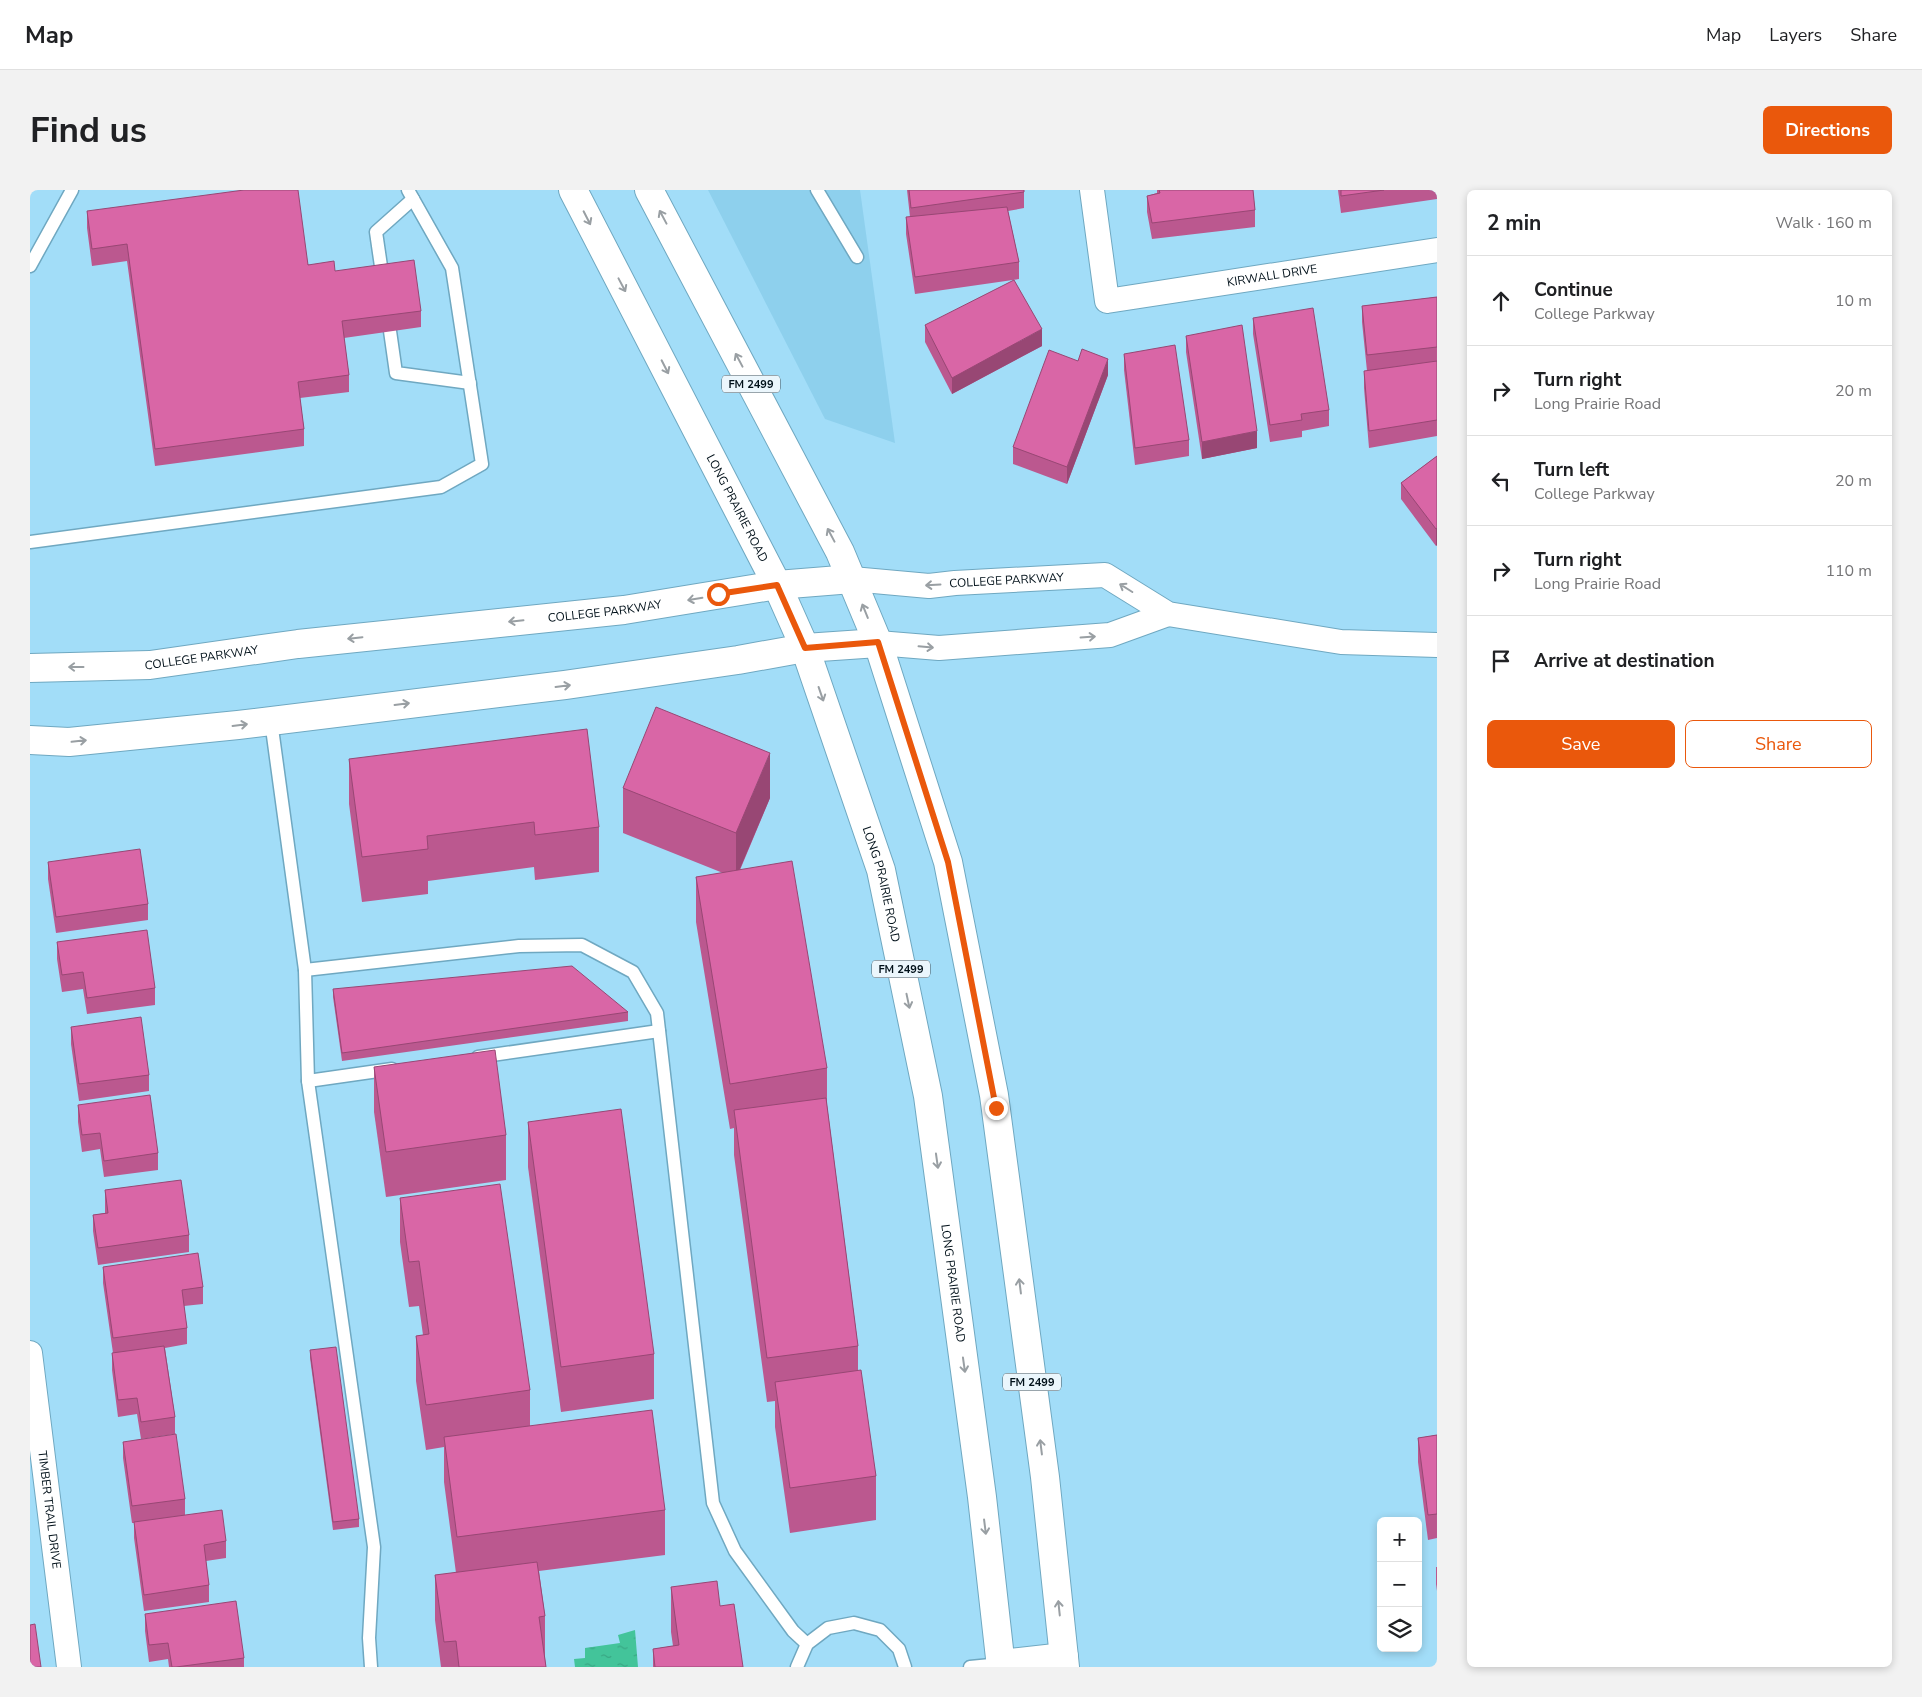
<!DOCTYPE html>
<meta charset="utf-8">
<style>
:root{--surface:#fff;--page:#f2f2f2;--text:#202124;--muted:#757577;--line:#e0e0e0;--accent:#ea580c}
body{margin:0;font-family:"Nunito Sans",sans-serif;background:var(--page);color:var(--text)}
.controls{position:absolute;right:15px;bottom:15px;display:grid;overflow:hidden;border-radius:8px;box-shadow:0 2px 8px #0003}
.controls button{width:45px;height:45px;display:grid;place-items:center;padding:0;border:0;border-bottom:1px solid var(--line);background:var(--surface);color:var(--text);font:25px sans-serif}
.stop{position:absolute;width:15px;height:15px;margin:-11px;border:4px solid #ea580c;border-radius:50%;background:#fff}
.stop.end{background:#ea580c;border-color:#fff;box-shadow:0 1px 5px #0008}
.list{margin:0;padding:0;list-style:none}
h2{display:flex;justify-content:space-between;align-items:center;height:65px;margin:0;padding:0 20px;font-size:21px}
h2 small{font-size:16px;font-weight:400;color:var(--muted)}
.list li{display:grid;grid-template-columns:32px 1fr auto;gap:15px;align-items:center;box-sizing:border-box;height:90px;padding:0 20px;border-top:1px solid var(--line)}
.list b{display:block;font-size:19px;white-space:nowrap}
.list p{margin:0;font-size:16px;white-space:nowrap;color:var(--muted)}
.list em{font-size:16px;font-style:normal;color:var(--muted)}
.actions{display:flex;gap:10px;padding:15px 20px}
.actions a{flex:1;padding:11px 0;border:1px solid var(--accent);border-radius:8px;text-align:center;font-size:18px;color:var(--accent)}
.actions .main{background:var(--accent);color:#fff}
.icon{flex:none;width:28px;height:28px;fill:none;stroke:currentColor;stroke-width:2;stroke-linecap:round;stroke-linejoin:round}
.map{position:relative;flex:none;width:1407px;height:1477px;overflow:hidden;border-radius:8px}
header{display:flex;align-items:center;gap:30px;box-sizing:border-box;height:70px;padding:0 25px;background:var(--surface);border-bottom:1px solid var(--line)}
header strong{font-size:24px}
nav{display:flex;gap:28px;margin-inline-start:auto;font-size:18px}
.intro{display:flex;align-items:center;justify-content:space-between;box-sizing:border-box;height:120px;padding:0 30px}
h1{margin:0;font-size:35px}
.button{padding:12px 22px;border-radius:8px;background:var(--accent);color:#fff;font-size:18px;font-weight:700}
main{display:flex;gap:30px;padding:0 30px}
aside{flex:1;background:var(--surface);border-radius:8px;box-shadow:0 2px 8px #0003}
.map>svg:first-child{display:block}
.built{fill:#8ed0ed}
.water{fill:url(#water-ripples)}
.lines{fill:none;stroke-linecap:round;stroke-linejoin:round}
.service-casing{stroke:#6fa8c1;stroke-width:15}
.minor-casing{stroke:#6fa8c1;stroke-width:26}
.secondary-casing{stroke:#6fa8c1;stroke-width:30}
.primary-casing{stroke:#6fa8c1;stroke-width:30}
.service{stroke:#fff;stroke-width:12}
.minor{stroke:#fff;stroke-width:24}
.secondary{stroke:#fff;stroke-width:28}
.primary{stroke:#fff;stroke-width:28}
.wall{fill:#bb588f}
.shaded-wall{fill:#984774}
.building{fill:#d966a6;stroke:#984774}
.oneway{stroke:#999fa3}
.route{stroke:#ea580c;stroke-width:6}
.labels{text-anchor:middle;stroke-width:5;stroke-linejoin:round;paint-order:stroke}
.shield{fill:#ebf6fc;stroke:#46555d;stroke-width:1}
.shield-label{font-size:11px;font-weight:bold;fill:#001019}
.street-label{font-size:12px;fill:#001019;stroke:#ebf6fc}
</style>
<header>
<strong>Map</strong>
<nav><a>Map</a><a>Layers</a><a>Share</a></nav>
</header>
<div class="intro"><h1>Find us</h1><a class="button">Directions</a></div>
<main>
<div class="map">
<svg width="1407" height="1477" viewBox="0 0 1407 1477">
<defs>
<pattern id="water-ripples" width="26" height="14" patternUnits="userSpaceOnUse" patternTransform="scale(1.25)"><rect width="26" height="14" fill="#43c49a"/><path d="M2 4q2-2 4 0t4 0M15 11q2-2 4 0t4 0" fill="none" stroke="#39a784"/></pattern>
</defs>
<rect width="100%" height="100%" fill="#a2ddf8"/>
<polygon class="built" points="678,0 830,0 865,253 795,229"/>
<polygon class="water" points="605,1440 608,1477 545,1477 544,1469 555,1468 555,1458 590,1453 588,1445"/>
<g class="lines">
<g class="service-casing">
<g id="service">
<polyline points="787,0 827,67"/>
<polyline points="0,76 42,0"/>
<polyline points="353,90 346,42 383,9"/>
<polyline points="360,141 366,183 440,193"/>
<polyline points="0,352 411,297 452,274 422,78 378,0"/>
<polyline points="241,531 275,780 278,891 344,1357 339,1448 341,1477"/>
<polyline points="275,780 489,756 552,755 603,782 627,823 683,1313 705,1361 763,1441 777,1454"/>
<polyline points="448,867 629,841"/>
<polyline points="278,891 362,879"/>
<polyline points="767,1477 777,1454 798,1438 824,1433 850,1440 869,1459 875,1477"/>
<polyline points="940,1477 971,1474"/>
</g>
</g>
<g class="minor-casing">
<g id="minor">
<path id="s1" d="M1062,0l15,111 330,-51"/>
<path id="s2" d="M822,389l77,7 26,-3 150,-8 63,39 173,28 96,3"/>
<polyline points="848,453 909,458 1080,445 1138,424"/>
<path id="s3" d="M0,1163l39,314"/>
</g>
</g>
<g class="secondary-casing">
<g id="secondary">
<path id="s4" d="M0,478l120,-3 148,-21 326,-34 153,-25 75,-6"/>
<polyline points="0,550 39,552 208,535 535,495 708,470 775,458 848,453"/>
</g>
</g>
<g class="primary-casing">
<g id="primary">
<path id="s5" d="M543,0l204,395 28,63 76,222 47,226 54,401 19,170"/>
<polyline points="619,0 810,362 848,453 918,672 964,905 1015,1287 1035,1477"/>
<polyline points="971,1474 1034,1467"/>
</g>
</g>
<use href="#service" class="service"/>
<use href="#minor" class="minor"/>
<use href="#secondary" class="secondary"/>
<use href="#primary" class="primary"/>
</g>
<g class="wall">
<polygon points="877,0 994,0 994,18 978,21 989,72 989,89 885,104 876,44 876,27 880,27"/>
<polygon points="1127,0 1223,0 1225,20 1225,37 1122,49 1117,22 1117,6 1127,3"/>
<polygon points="1308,0 1407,0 1407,9 1311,23"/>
<polygon points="57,21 305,81 391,121 391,137 314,148 319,185 319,202 270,208 274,239 274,256 125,276 97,71 62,76 57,38"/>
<polygon points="1407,107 1407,246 1339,258 1334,198 1334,181 1337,181 1332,132 1332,116"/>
<polygon points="1223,128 1299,220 1299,236 1272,241 1272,247 1240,252 1223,144"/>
<polygon points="895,135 1012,156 922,204 895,152"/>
<polygon points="1156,146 1227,258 1172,269 1156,162"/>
<polygon points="1094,164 1159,250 1159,266 1105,275 1094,180"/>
<polygon points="1048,171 1078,185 1037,294 983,274 983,257"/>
<polygon points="1407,266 1407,355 1406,356 1371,309 1371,293"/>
<polygon points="319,569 569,637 569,682 505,690 504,677 398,691 398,704 332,712 319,614"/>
<polygon points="593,598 740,608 710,680 797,878 797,915 828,1156 828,1181 846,1286 846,1330 760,1343 745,1237 745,1211 737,1212 704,965 704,938 700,939 666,732 666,687 693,683 593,643"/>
<polygon points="18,672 118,714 118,730 26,743 18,689"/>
<polygon points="27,752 125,798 125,815 57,824 53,799 32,802 27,769"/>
<polygon points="303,799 598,822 598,831 312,871 303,807"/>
<polygon points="41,837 119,885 119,901 49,911 41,854"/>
<polygon points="344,877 476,945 476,990 356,1007 344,922"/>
<polygon points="48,915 128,963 128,980 74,987 70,959 52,962 48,932"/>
<polygon points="498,932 624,1164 624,1209 531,1222 498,977"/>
<polygon points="75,1000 159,1045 159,1062 68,1075 63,1041 63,1025 75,1023"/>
<polygon points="370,1008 500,1200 500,1236 635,1320 635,1365 509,1381 515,1426 515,1468 516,1477 411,1477 405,1430 405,1385 426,1383 414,1292 414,1257 396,1260 386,1191 386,1146 393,1145 389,1116 379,1117 370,1052"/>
<polygon points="73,1077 173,1097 173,1114 154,1116 157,1138 157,1154 135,1158 145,1227 145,1244 111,1249 107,1224 88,1227 82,1180 82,1163 83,1163 73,1093"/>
<polygon points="280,1160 329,1329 329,1337 303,1340 280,1168"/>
<polygon points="1407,1245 1407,1348 1398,1350 1388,1272 1388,1248"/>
<polygon points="93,1252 155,1309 155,1325 196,1351 196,1368 176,1371 179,1395 179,1412 114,1421 104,1348 104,1333 102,1333 93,1268"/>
<polygon points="1406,1377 1407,1377 1407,1401 1406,1394"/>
<polygon points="641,1397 690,1416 713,1477 623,1477 623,1459 643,1456 641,1442"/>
<polygon points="115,1424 214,1468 214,1477 139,1477 138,1469 119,1472 115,1441"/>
</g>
<g class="shaded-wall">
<polygon points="1012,139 1012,156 922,204 922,188"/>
<polygon points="1078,169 1078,185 1037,294 1037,277"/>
<polygon points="1227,241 1227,258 1172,269 1172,252"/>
<polygon points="1407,338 1407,355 1406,356 1406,339"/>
<polygon points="740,563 740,608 706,688 706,643"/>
</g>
<g class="building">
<polygon points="214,0 268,0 278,75 304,71 305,81 384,70 391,121 312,131 319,185 268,192 274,239 125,259 97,54 62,59 57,21"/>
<polygon points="879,0 994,0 994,2 881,18"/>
<polygon points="1129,0 1223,0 1225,20 1122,33 1117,6 1130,3"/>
<polygon points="1311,0 1354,0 1311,6"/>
<polygon points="977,17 989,72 885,87 876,27"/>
<polygon points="984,90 1012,139 922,188 895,135"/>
<polygon points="1407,107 1407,157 1337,165 1332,116"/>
<polygon points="1283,118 1299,220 1271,224 1272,230 1240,235 1223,128"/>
<polygon points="1212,135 1227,241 1172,252 1156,146"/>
<polygon points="1145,155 1159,250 1105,258 1094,164"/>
<polygon points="1052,159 1078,169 1037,277 983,257 1019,160 1048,171"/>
<polygon points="1407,171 1407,230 1339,241 1334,181"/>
<polygon points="1407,266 1407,338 1406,339 1371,293"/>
<polygon points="626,517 740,563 706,643 593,598"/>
<polygon points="557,539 569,637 505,645 504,632 397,646 398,659 332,667 319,569"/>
<polygon points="110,659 118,714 26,727 18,672"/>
<polygon points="762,671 797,878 700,894 666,687"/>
<polygon points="117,740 125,798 57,808 53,782 32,785 27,752"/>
<polygon points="542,776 598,822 312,863 303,799"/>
<polygon points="111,827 119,885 49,894 41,837"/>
<polygon points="465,860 476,945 356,962 344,877"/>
<polygon points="120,905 128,963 74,971 70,943 52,945 48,915"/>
<polygon points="796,908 828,1156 737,1168 704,920"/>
<polygon points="591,919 624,1164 531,1177 498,932"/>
<polygon points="151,990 159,1045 68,1058 63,1025 78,1023 75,1000"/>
<polygon points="470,994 500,1200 396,1215 386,1146 399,1144 389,1071 379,1072 370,1008"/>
<polygon points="168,1063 173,1097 152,1100 157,1138 83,1148 73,1077"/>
<polygon points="134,1156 145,1227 111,1232 107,1208 88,1210 82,1163"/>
<polygon points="306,1157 329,1329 303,1332 280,1160"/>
<polygon points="831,1180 846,1286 760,1298 745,1192"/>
<polygon points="622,1220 635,1320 427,1347 414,1247"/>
<polygon points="146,1244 155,1309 102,1316 93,1252"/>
<polygon points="1407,1245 1407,1324 1398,1325 1388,1248"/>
<polygon points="192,1320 196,1351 174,1355 179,1395 114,1405 104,1332"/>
<polygon points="507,1372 515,1426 509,1427 516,1477 429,1477 426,1451 414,1452 405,1385"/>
<polygon points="687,1391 690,1416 704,1414 713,1477 625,1477 623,1459 649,1455 641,1397"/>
<polygon points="206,1411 214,1468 146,1477 142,1477 138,1453 119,1455 115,1424"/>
<polygon points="5,1434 11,1477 0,1477 0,1435"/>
</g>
<defs><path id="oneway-shaft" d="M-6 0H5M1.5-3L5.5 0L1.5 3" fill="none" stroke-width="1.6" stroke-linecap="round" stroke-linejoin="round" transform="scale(1.25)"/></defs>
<g class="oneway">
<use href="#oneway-shaft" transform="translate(633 27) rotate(-118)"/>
<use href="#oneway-shaft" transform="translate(557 28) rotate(63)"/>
<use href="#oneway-shaft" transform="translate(592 95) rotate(62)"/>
<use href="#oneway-shaft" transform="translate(709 170) rotate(-118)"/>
<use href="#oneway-shaft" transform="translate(635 177) rotate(63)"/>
<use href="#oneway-shaft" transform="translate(801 345) rotate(-118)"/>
<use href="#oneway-shaft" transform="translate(903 395) rotate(177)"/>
<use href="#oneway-shaft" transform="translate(1096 398) rotate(-148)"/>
<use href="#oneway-shaft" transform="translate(665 409) rotate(171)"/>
<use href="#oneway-shaft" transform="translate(835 421) rotate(-112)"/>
<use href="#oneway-shaft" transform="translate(486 431) rotate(174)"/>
<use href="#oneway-shaft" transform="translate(1058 447) rotate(-4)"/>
<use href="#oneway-shaft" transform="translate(325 448) rotate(174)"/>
<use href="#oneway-shaft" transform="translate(896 457) rotate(5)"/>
<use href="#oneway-shaft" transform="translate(46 477) rotate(180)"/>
<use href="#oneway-shaft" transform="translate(533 496) rotate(-7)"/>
<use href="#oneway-shaft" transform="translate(791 504) rotate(71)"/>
<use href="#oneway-shaft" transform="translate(372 514) rotate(-7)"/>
<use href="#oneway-shaft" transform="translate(210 535) rotate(-7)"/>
<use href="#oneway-shaft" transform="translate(49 551) rotate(-6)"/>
<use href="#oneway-shaft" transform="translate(878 811) rotate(78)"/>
<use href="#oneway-shaft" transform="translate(907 971) rotate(82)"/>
<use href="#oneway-shaft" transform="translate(990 1096) rotate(-97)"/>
<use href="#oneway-shaft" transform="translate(934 1175) rotate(82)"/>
<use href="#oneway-shaft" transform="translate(1011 1257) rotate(-97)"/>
<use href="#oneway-shaft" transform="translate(955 1337) rotate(83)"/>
<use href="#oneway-shaft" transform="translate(1029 1418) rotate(-96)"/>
</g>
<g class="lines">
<polyline class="route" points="688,404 747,395 775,458 848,452 918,672 966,918"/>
</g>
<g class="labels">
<g class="shield">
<rect x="692" y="185.5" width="58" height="17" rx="4"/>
<rect x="842" y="770.5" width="58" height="17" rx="4"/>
<rect x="973" y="1183.5" width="58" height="17" rx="4"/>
</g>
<g class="shield-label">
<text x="721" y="198">FM 2499</text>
<text x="871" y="783">FM 2499</text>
<text x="1002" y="1196">FM 2499</text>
</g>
<g class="street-label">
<text dy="4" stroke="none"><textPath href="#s1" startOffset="279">KIRWALL DRIVE</textPath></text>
<text dy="4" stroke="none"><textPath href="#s5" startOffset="358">LONG PRAIRIE ROAD</textPath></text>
<text dy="4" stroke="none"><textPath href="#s2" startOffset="155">COLLEGE PARKWAY</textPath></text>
<text dy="4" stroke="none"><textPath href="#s4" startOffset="578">COLLEGE PARKWAY</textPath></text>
<text dy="4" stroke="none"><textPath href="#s4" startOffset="172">COLLEGE PARKWAY</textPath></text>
<text dy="4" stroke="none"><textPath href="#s5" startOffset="762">LONG PRAIRIE ROAD</textPath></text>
<text dy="4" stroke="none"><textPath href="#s5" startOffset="1168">LONG PRAIRIE ROAD</textPath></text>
<text dy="4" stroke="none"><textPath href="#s3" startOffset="158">TIMBER TRAIL DRIVE</textPath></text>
</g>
</g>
</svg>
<div class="controls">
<button>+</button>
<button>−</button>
<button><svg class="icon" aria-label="layers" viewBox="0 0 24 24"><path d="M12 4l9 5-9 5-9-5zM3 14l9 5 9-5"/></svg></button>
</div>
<div class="stop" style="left:688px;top:404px"></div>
<div class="stop end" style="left:966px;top:918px"></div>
</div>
<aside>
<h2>2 min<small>Walk · 160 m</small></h2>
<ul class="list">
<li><svg class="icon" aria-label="ahead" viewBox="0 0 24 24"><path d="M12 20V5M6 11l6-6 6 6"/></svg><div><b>Continue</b><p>College Parkway</p></div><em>10 m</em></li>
<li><svg class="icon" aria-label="right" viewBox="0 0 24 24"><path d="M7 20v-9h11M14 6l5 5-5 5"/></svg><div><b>Turn right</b><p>Long Prairie Road</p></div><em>20 m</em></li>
<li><svg class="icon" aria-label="left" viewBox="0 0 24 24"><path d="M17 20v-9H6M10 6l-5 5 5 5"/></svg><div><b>Turn left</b><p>College Parkway</p></div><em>20 m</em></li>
<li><svg class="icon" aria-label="right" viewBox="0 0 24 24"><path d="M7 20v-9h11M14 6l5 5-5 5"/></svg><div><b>Turn right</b><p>Long Prairie Road</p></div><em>110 m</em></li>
<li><svg class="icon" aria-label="arrive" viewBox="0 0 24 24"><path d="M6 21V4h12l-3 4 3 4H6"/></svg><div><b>Arrive at destination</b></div></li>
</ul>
<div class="actions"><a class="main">Save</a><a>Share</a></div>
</aside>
</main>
